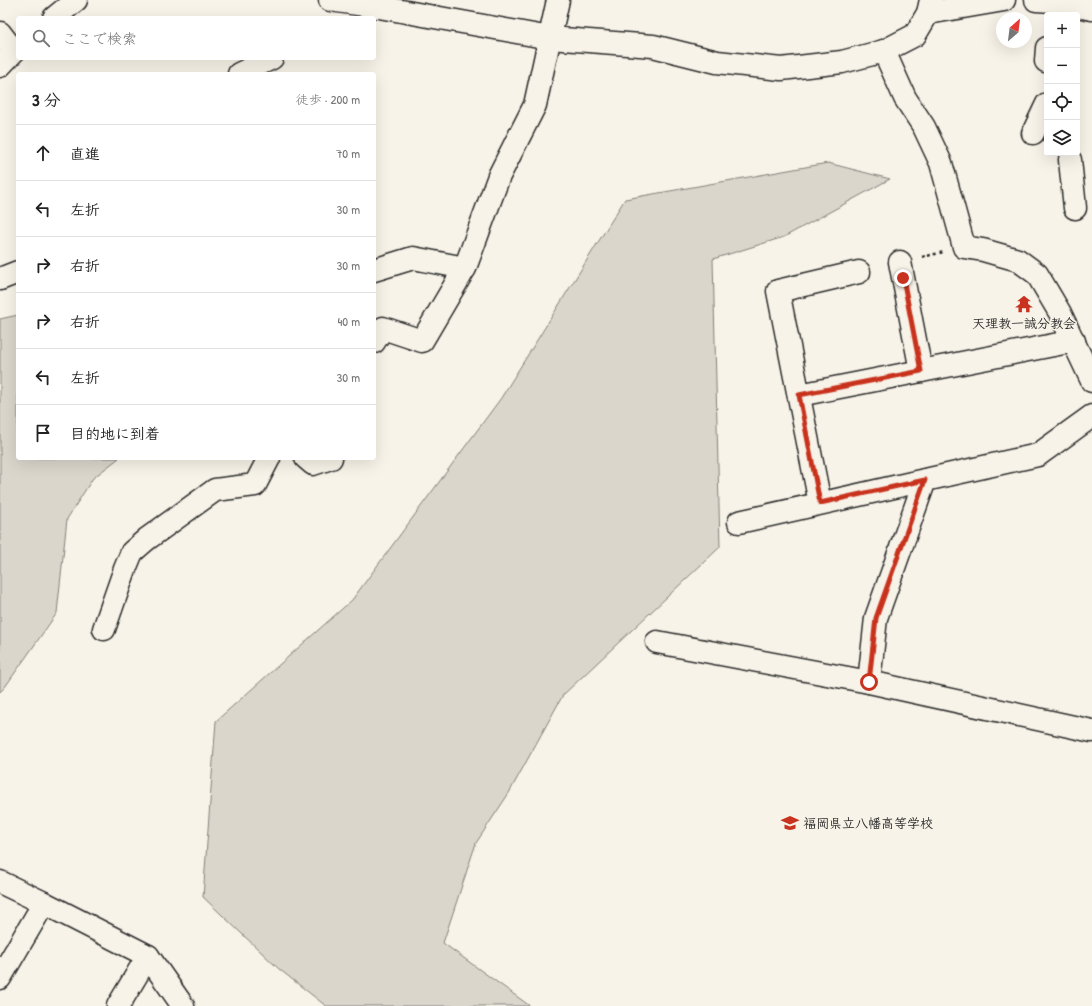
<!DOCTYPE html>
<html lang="ja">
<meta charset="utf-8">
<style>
:root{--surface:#fff;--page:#f2f2f2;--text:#222;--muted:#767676;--line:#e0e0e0}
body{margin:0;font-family:"Patrick Hand","Klee One",sans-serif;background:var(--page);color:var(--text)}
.controls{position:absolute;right:12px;top:12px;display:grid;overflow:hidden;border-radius:4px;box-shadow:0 4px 16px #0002}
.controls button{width:36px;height:36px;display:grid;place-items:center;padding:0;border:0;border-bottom:1px solid var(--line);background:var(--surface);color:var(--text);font:20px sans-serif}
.compass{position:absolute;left:996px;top:12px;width:36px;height:36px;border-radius:50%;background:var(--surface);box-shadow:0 4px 16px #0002;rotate:28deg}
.stop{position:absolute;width:12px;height:12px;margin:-9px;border:3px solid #c8321e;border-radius:50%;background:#fff}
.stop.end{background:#c8321e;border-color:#fff;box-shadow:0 1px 4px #0008}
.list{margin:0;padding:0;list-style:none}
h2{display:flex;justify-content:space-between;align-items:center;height:52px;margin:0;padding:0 16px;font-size:17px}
h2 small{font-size:13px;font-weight:400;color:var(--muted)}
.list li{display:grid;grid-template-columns:26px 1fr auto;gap:12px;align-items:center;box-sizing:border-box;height:56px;padding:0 16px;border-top:1px solid var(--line)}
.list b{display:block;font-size:15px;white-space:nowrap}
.list em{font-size:13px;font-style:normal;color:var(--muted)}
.icon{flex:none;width:22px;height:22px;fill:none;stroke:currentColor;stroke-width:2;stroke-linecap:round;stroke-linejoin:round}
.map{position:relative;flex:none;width:1092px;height:1006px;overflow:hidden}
.search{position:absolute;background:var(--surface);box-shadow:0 4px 16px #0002;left:16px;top:16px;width:360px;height:44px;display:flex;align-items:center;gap:10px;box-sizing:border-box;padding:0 14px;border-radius:4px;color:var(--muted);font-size:15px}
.panel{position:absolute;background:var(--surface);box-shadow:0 4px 16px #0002;left:16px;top:72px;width:360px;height:388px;border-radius:4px}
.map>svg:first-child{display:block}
.green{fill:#dad6cc;stroke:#82807c}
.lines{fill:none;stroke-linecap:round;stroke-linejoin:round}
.minor-casing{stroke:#2b2b2b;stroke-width:25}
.path{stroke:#2b2b2b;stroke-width:2.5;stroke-dasharray:3 3;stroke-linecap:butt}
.minor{stroke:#f7f3e8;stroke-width:22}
.route{stroke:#c8321e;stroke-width:5}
.labels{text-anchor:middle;stroke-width:3;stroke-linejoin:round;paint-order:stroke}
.poi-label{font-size:13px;font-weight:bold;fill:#2b2b2b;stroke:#f7f3e8}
</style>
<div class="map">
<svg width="1092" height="1006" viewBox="0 0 1092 1006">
<rect width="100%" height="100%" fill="#f7f3e8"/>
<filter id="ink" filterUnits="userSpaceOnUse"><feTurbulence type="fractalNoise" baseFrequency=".025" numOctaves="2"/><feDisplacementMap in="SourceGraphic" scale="8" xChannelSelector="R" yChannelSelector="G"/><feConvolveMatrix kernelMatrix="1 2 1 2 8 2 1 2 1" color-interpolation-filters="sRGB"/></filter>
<g filter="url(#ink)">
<g class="green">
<polygon points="828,163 890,179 784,237 713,259 720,547 563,695 509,793 476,843 443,943 530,1006 326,1006 279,969 203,897 216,721 352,600 501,398 625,199"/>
<polygon points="18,315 18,458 119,458 93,478 67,519 57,613 5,687 0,692 0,319"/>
</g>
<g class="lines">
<g class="minor-casing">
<g id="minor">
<polyline points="330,0 379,7 550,38 653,46 717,62 781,69 842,62 884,51 915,35 928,13 931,0"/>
<polyline points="1036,0 1052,1 1092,9"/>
<polyline points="928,13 1004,0"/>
<polyline points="54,18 76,0"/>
<polyline points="0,33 14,51"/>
<polyline points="1047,48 1046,61 1047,61"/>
<polyline points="884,51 905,98 924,127 941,163 964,247 983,250 1018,260 1037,274 1060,313 1092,381"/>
<polyline points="0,66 18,47"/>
<polyline points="239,74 272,58"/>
<polyline points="1033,133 1047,104"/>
<polyline points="1070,160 1075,208"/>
<polyline points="900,262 921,371"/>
<polyline points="374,270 413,258 465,268"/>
<polyline points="0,279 18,272"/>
<polyline points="374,342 383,328 422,341 465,268 499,176 535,105 558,0"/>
<polyline points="799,395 1074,341"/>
<polyline points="1092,416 1038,455 925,480 876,618 869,682 1092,731"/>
<polyline points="306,458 313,464 331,458"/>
<polyline points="820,503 778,291 859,272"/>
<polyline points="739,522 925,480"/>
<polyline points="104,629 125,569 132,552 147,539 215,490 255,485 269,458"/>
<polyline points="657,642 869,682"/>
<polyline points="0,882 44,903 148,956 183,1006"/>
<polyline points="0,978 44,903"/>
<polyline points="118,1006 148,956"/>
</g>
</g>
<polyline class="path" points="922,257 944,252"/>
<use href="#minor" class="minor"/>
</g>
</g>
<g class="lines" filter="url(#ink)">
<polyline class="route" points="869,682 876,618 925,480 820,503 799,395 921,371 903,278"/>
</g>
<defs>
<g id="temple-bare" transform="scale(1.38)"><path d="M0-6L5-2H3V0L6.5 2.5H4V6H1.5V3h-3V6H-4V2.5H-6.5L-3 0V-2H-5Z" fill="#c8321e" stroke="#f7f3e8" stroke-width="2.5" paint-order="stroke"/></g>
<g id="school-bare" transform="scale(1.38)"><path d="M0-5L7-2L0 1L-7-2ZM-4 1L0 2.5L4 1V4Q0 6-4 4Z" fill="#c8321e" stroke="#f7f3e8" stroke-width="2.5" paint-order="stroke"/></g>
</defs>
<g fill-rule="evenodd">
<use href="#temple-bare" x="1024" y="304"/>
<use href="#school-bare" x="790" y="823"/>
</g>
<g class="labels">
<g class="poi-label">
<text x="1024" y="328">天理教一誠分教会</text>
<text x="803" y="828" text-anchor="start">福岡県立八幡高等学校</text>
</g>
</g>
</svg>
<div class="controls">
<button>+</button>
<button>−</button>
<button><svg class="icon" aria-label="locate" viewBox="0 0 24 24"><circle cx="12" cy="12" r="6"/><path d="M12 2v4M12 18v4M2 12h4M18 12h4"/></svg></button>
<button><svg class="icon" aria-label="layers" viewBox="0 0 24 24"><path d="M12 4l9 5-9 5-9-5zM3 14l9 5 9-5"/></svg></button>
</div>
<svg class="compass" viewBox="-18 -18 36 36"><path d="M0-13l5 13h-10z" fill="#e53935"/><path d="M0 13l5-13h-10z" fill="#767676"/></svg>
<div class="stop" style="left:869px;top:682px"></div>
<div class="stop end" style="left:903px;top:278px"></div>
<div class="search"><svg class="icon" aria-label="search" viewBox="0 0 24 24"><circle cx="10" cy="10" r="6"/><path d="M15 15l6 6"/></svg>ここで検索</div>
<section class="panel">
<h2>3 分<small>徒歩 · 200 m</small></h2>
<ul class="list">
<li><svg class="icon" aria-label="ahead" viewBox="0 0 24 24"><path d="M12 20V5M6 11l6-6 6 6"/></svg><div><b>直進</b></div><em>70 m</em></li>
<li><svg class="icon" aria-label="left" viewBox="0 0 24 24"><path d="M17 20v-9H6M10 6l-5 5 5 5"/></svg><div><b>左折</b></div><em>30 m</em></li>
<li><svg class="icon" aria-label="right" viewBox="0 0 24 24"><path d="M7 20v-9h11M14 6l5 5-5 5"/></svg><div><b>右折</b></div><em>30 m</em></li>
<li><svg class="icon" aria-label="right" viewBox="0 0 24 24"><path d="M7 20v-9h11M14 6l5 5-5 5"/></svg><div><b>右折</b></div><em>40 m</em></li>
<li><svg class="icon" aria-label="left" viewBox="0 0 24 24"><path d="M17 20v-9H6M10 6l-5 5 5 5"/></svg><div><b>左折</b></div><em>30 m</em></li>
<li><svg class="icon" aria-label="arrive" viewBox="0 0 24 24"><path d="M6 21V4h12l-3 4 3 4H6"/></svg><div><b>目的地に到着</b></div></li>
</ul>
</section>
</div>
